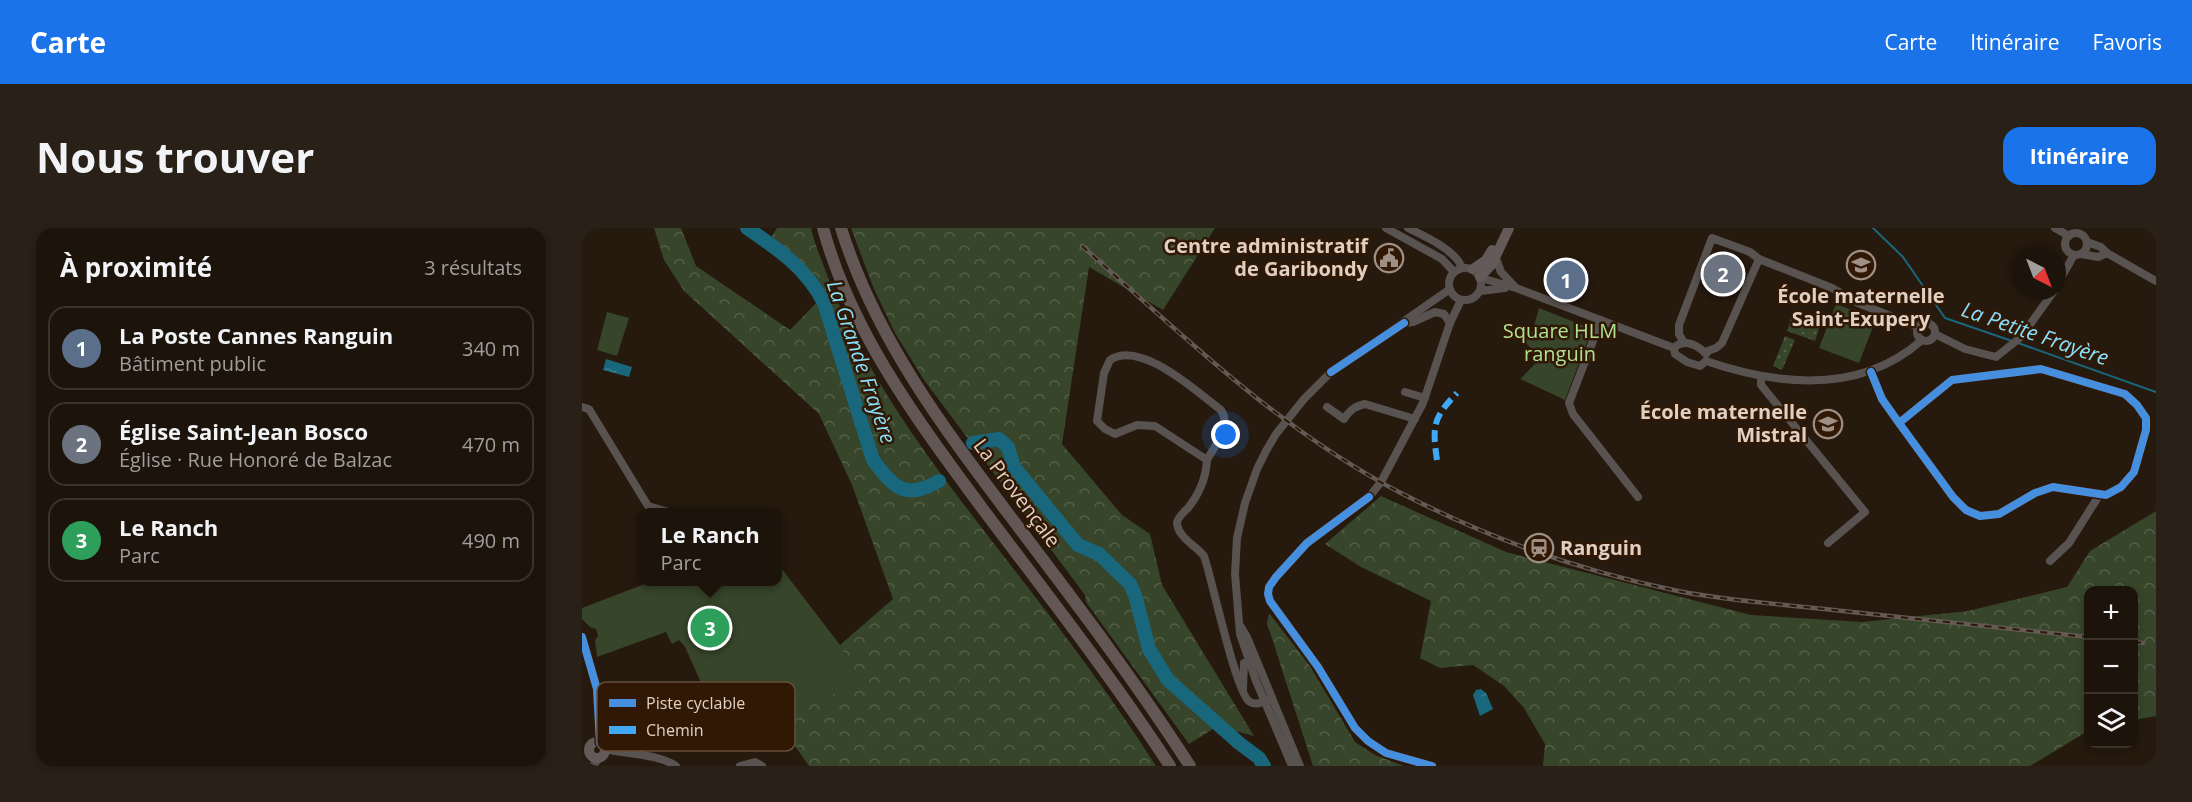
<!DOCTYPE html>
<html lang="fr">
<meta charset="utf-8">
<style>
:root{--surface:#1c130a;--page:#292018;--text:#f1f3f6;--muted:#a09e9c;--line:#3a322b;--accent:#1a73e8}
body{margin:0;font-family:"Open Sans",sans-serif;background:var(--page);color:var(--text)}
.controls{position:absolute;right:18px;bottom:18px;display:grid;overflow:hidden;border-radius:12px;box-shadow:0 3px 9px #0003}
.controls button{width:54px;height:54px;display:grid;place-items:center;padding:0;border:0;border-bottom:2px solid var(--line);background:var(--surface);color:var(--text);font:30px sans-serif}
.compass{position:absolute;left:1430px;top:18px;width:54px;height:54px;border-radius:50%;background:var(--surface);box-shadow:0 3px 9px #0003;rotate:138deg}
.you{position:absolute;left:644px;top:207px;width:21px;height:21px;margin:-15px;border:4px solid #fff;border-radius:50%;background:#1a73e8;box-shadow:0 0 0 9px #1a73e833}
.badge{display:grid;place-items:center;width:39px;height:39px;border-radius:50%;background:var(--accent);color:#fff;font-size:20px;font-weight:700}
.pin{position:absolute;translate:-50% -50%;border:3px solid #fff;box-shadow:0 2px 6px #0006}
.popup{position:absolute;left:56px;top:280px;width:144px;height:78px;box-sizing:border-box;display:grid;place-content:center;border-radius:12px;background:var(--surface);filter:drop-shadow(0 2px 4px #0005);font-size:20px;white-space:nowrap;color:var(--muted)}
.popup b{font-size:22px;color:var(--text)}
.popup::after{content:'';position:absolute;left:50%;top:100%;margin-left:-12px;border:12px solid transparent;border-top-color:var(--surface)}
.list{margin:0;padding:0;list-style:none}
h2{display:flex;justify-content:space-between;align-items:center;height:78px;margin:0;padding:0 24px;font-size:26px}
h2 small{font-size:20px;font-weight:400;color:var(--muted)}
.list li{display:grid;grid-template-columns:39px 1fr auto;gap:18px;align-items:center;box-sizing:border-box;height:84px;margin:0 12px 12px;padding:0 12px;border:2px solid var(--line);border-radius:18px}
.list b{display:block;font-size:22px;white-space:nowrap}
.list p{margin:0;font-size:20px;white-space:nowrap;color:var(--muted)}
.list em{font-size:20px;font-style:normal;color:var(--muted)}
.icon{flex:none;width:33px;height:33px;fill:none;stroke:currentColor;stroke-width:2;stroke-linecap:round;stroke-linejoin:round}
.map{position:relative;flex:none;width:1574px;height:538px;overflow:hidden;border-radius:18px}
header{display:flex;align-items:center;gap:36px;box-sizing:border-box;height:84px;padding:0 30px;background:var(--accent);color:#fff}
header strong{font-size:28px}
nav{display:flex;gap:33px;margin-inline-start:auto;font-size:21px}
.intro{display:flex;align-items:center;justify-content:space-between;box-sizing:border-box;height:144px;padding:0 36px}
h1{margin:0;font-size:42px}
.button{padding:15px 27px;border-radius:18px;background:var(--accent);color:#fff;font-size:21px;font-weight:700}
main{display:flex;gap:36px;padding:0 36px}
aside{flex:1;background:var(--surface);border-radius:18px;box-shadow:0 3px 9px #0003}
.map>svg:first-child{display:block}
.grass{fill:url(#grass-dots)}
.forest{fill:url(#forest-crowns)}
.park{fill:#37452a}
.water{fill:url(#water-ripples)}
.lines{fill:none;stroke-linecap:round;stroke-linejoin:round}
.stream{stroke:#19677c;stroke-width:2}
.river{stroke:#19677c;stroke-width:14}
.minor{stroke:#585250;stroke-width:8}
.major{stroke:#645a59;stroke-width:10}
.highway{stroke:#625754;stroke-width:12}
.rail-casing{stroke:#625a55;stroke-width:4.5}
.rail{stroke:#301804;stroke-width:2;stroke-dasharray:7;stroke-linecap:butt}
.quiet{stroke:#3fa9f5;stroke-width:6;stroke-dasharray:12 6;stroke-linecap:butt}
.cycleway-casing{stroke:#301804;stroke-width:11}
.cycleway{stroke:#468fdf;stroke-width:8}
.labels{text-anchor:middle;stroke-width:5;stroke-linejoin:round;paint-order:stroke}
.poi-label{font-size:20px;font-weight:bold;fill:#e0cfc3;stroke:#301804;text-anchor:end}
.park-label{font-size:20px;fill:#b1e192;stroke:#301804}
.street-label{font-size:20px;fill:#e0cfc3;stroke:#301804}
.water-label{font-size:21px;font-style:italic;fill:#88dffb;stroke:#301804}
.key{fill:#301804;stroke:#654f3d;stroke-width:1.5}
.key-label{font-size:16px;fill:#e0cfc3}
</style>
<header>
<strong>Carte</strong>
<nav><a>Carte</a><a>Itinéraire</a><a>Favoris</a></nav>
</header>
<div class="intro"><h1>Nous trouver</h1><a class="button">Itinéraire</a></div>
<main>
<aside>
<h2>À proximité<small>3 résultats</small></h2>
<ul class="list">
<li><span class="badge" style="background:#5c6f8a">1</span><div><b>La Poste Cannes Ranguin</b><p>Bâtiment public</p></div><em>340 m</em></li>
<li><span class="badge" style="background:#6b7280">2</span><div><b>Église Saint-Jean Bosco</b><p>Église · Rue Honoré de Balzac</p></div><em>470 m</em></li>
<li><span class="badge" style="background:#2e9e5b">3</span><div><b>Le Ranch</b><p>Parc</p></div><em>490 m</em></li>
</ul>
</aside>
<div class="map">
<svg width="1574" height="538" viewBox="0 0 1574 538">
<defs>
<pattern id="grass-dots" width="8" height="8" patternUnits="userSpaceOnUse" patternTransform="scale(1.5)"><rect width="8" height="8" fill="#37452a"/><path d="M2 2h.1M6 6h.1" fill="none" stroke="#545f47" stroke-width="1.8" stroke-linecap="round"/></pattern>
<pattern id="forest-crowns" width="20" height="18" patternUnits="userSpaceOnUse" patternTransform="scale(1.5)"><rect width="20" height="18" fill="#37452a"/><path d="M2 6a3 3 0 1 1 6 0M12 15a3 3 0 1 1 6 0" fill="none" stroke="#545f47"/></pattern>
<pattern id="water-ripples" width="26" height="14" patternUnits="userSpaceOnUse" patternTransform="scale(1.5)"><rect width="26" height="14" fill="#19677c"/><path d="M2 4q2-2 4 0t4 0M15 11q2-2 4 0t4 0" fill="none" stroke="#3a7c8d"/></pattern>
</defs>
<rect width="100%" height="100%" fill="#26190e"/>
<g class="grass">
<polygon points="1210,88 1238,98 1233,113 1205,103"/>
<polygon points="1203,108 1213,112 1200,142 1191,138"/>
</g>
<g class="forest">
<path d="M72,0h27l15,38 94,64 29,-30 -8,-19 -41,-42 7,-11h34c4,18 12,35 18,52 38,99 102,182 166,265 56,72 112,144 161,221h-347l-35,-50 85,-32 -19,-39 53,-46 -41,-114 -33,-71 -135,-123 -20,-31z"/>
<polygon points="269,0 633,0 581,82 507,39 480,216 540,287 568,306 580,357 672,508 646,501 631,501 607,516 504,374 503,367 342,152 313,105 292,61"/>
<polygon points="799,268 924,324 1169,387 1280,394 1386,383 1485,359 1508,323 1574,283 1574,488 1552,492 1552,362 1506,362 1506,503 1448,538 961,538 963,516 942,480 922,458 891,437 858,440 838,430 849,373 779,339 743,316"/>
<polygon points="687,385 728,438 773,514 793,527 822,538 731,538 685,395"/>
</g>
<g class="park">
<polygon points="1254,76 1294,91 1277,135 1237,120"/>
<polygon points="957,80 1010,101 983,172 938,151 959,130 936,107 950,105"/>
<polygon points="25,84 47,90 35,128 15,122"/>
<polygon points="196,336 258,417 278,456 143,508 103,419 97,412 90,416 84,404 15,429 13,412 16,408 14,401 8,399 0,391 0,380 68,354 195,354"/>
</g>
<g class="water">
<polygon points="24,131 50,139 47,149 21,142"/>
<polygon points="899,461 904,465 911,481 898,488 891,467 894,462"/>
</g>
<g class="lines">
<g class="stream">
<polyline points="1291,0 1321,29 1363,90 1430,113"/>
<polyline points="1436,115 1574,164"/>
</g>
<g class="river">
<path d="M165,0c31,21 60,41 77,75l49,157c22,29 32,40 66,21"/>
<polyline points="391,215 417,211 426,219 432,239 496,317 517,326 548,356 553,367 567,421 586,452 657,515 677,530 682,538"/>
</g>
<g class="minor">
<polyline points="804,0 860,31 872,44"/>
<path d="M826,0c16,8 48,22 54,40"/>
<polyline points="1473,0 1487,8"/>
<circle cx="1494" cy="16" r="11"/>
<polyline points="1505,14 1519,19 1525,25 1574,53"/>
<polyline points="1499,26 1516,29 1525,25"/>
<polyline points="913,28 919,44 933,59"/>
<circle cx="883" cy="56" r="16"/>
<polyline points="899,50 934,60 1092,120"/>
<polyline points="1475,57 1492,27"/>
<polyline points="898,63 923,60"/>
<polyline points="1019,92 987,175 991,186 1056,269"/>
<polyline points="823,95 831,94 853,84 862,86 868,95"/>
<circle cx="1344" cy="104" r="9"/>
<polyline points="1353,106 1383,121 1414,129 1439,109 1472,63"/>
<polyline points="1102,115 1097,106 1097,97 1130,10 1168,24 1177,31 1250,60 1276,75 1336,99"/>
<path d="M1092,120c10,-10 24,-3 32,6"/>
<polyline points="1092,120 1093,126 1105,134 1118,138 1124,133"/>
<polyline points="1123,124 1134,120 1140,115 1177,31"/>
<path d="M1124,133c73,25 155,33 216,-21"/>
<polyline points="1289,144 1300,171 1317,195 1371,269 1384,282 1398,288 1417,286 1453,265 1471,259 1524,267 1539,259 1552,244 1564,202 1564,190 1555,177 1543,166 1459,141 1370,152 1317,195"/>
<polyline points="1179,149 1179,157 1283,284 1246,315"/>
<polyline points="823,164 843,170"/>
<polyline points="0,179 7,181 66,278 87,284"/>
<path d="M745,179l17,12c6,-9 11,-13 21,-15l50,15"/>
<path d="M625,232c8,-15 25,-34 14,-50 -24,-18 -81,-71 -111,-50l-6,13 -7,48 8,8 10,5 22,-9 18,1 52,34c-1,18 -7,33 -19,48 -4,4 -11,10 -11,15 0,2 2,8 3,9 6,10 17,15 24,24 8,22 32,139 46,146 7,4 15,-1 22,-4"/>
<polyline points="1468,333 1487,315 1518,266"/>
<polyline points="659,399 665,409 718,538"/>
<polyline points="661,461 662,435"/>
<path d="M23,521c22,5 53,5 71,17"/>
<polyline points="11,538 17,530"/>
<polyline points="158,538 173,534 180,538"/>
<polyline points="710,538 674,453 658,406 653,346 655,310 663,275 675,241 684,223 694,206 722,171 749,144 868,61"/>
<polyline points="850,538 804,525 786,513 773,500 736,439 688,373 686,366 687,359 694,349 725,315 787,269 799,254 841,175 868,95 879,72"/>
</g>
<g class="major">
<polyline points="891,41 904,32 910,22"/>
<polyline points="898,49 910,36 927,0"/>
<polyline points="0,409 15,461 18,515"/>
<circle cx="15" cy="522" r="8"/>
</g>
<g class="highway">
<path d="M241,0c29,106 95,193 159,280 64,85 130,169 188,258"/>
<path d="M259,0c34,109 101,198 169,288 62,82 124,163 180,250"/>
</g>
<g class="rail-casing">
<g id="rail">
<path d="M500,18c100,89 198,184 317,246 88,46 182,79 279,99 51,10 103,13 155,19 85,9 170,18 255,27"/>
<polyline points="1552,414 1561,415"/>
</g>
</g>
<use href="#rail" class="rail"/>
<path class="quiet" d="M855,232c-5,-34 -4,-42 20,-67"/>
<g class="cycleway-casing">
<g id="cycleway">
<polyline points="749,144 822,95"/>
<polyline points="1289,144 1300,171 1317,195 1371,269 1384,282 1398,288 1417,286 1453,265 1471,259 1524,267 1539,259 1552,244 1564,202 1564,190 1555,177 1543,166 1459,141 1370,152 1317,195"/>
<polyline points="787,269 725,315 694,349 687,359 686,366 688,373 736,439 773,500 786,513 804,525 850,538"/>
<polyline points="0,409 15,461 18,515"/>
</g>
</g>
<use href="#cycleway" class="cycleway"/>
</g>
<defs>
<g id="civic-ring" transform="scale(1.5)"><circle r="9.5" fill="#301804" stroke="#9f8f84" stroke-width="1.5"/><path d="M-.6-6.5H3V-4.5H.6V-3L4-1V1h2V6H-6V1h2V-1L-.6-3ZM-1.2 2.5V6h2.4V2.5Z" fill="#9f8f84"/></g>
<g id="school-ring" transform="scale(1.5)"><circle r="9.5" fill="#301804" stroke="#9f8f84" stroke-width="1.5"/><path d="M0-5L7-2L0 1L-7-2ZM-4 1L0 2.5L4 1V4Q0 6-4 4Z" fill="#9f8f84"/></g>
<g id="station-ring" transform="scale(1.5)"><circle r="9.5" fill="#301804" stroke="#9f8f84" stroke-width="1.5"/><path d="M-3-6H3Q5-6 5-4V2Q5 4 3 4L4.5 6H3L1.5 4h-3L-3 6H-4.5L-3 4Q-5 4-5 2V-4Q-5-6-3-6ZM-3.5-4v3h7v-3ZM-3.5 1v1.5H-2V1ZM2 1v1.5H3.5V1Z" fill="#9f8f84"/></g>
</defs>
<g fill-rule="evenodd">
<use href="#civic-ring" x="807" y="30"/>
<use href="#school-ring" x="1279" y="37"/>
<use href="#school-ring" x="1246" y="196"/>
<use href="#station-ring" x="957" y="320"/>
</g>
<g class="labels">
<g class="poi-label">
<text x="786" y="25">Centre administratif<tspan x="786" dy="23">de Garibondy</tspan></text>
<text x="1279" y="75" text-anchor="middle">École maternelle<tspan x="1279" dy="23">Saint-Exupery</tspan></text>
<text x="1225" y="191">École maternelle<tspan x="1225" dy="23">Mistral</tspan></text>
<text x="978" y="327" text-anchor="start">Ranguin</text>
</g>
<g class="park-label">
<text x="978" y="110">Square HLM<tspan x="978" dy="23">ranguin</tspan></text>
</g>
<g class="street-label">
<text transform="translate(435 265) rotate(53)" y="7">La Provençale</text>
</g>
<g class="water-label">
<text transform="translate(1453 106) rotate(19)" y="7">La Petite Frayère</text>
<text transform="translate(279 134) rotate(71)" y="7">La Grande Frayère</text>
</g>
</g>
<rect x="15" y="454" width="198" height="69" rx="9" class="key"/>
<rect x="27" y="471" width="27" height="8" fill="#468fdf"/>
<rect x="27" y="498" width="27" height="8" fill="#3fa9f5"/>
<g class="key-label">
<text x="64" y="481">Piste cyclable</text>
<text x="64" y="508">Chemin</text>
</g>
</svg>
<div class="controls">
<button>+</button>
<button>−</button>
<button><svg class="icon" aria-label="layers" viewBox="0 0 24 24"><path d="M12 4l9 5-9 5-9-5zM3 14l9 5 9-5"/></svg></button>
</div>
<svg class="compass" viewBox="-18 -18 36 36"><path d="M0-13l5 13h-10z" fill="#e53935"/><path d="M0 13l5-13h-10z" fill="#a09e9c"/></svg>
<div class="you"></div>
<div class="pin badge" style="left:984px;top:52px;background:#5c6f8a">1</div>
<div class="pin badge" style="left:1141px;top:46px;background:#6b7280">2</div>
<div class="pin badge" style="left:128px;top:400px;background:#2e9e5b">3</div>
<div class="popup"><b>Le Ranch</b>Parc</div>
</div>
</main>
